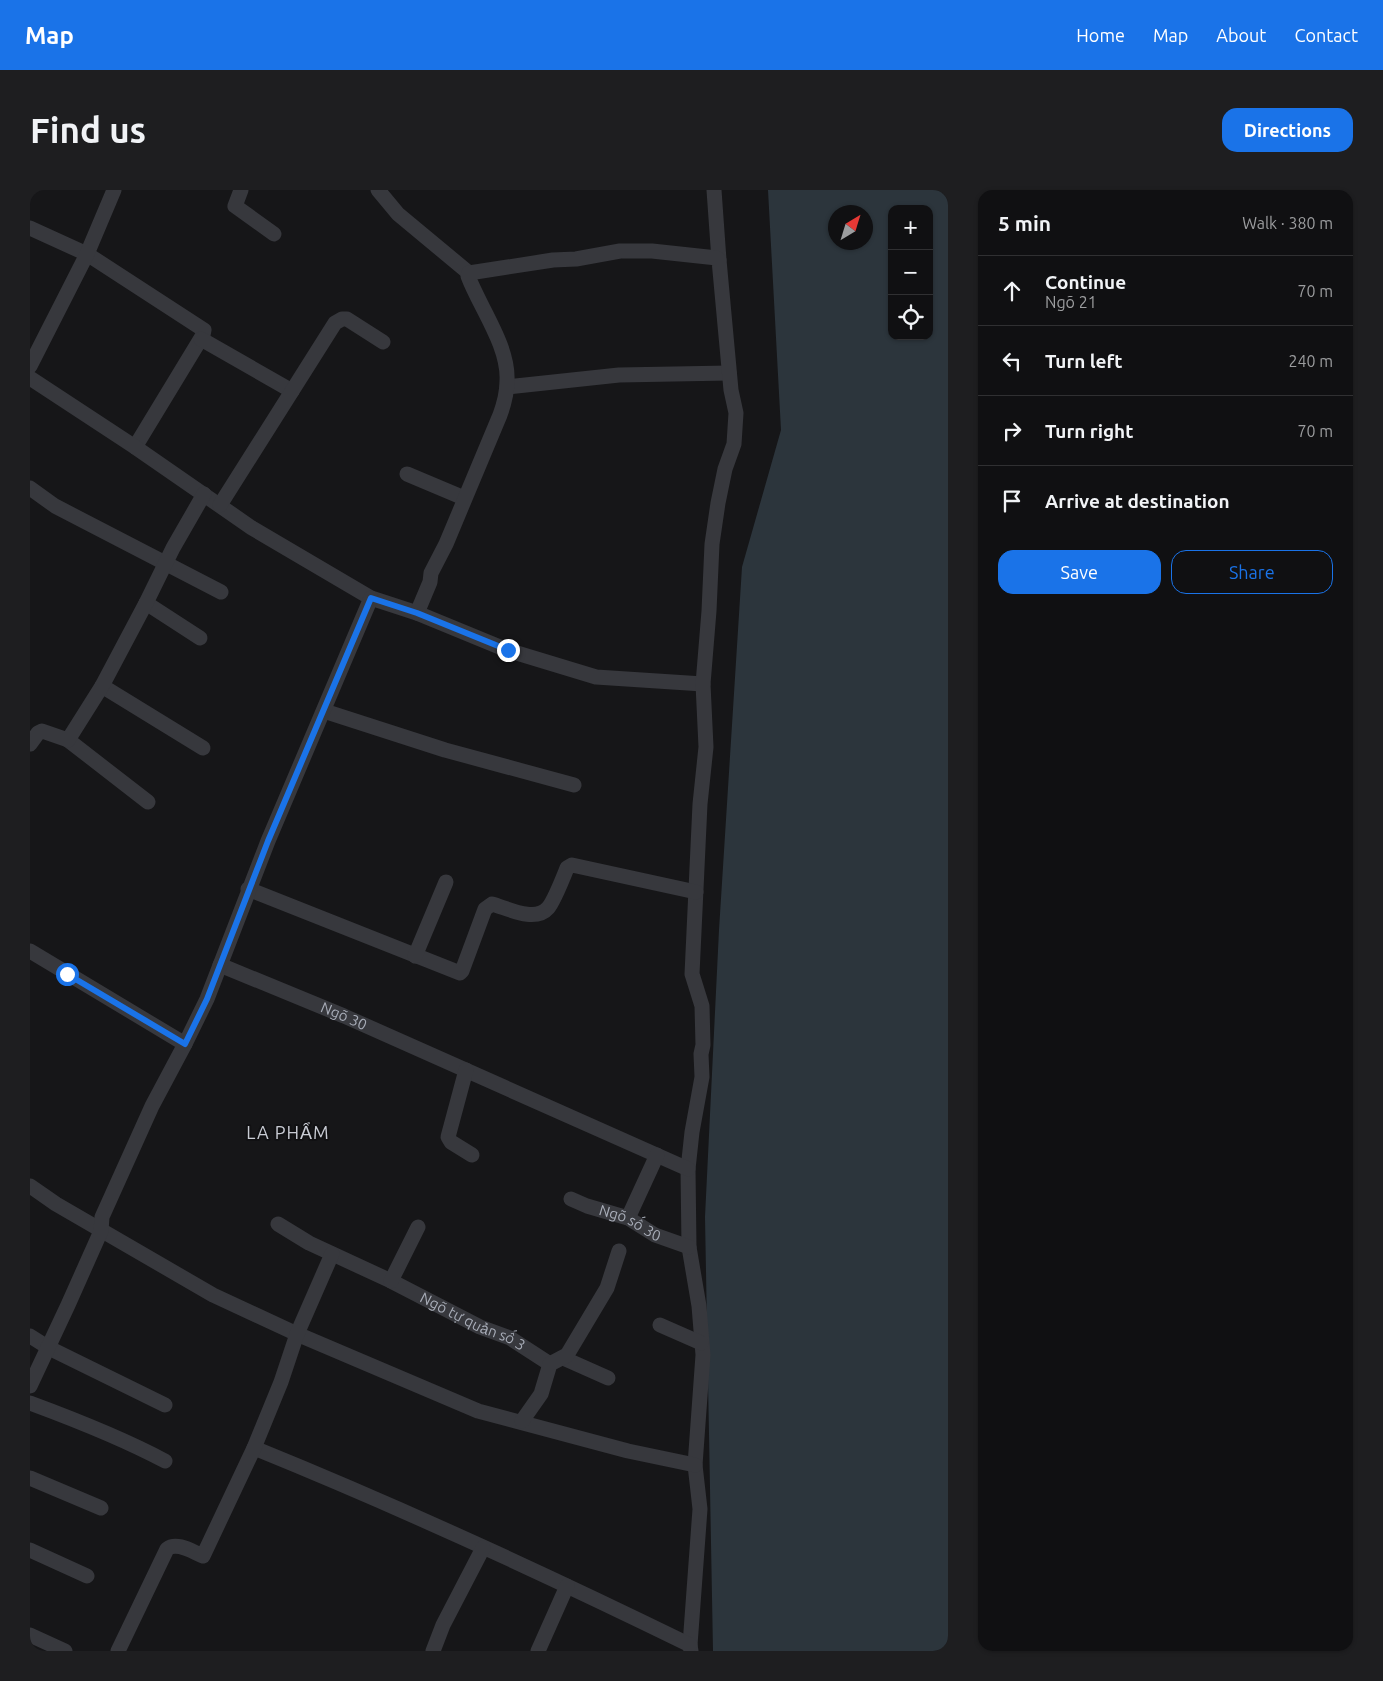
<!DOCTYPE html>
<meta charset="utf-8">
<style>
:root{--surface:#101012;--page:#1e1e20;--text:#f1f3f6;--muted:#9c9d9f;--line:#303032;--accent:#1a73e8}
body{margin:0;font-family:Ubuntu,sans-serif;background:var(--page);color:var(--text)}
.controls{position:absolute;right:15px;top:15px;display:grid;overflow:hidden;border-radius:10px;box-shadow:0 1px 4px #0004}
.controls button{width:45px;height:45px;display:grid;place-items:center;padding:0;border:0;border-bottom:1px solid var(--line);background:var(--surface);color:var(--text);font:25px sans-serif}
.compass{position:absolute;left:798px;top:15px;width:45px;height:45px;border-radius:50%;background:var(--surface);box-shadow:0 1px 4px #0004;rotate:38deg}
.stop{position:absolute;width:15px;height:15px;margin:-11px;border:4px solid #1a73e8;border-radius:50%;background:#fff}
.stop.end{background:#1a73e8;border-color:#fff;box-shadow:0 1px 5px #0008}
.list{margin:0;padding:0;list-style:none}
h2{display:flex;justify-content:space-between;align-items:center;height:65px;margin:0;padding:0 20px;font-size:21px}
h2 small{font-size:16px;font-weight:400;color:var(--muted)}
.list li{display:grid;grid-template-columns:32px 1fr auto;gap:15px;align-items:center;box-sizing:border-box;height:70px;padding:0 20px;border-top:1px solid var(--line)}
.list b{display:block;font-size:19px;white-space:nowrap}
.list p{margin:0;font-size:16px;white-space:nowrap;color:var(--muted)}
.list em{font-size:16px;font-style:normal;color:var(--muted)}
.actions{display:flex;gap:10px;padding:15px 20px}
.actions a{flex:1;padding:11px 0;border:1px solid var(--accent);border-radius:15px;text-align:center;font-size:18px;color:var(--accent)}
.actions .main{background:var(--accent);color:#fff}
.icon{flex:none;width:28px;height:28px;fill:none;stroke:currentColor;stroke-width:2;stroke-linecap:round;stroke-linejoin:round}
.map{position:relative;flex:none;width:918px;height:1461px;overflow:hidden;border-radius:15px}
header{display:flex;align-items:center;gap:30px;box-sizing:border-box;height:70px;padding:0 25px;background:var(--accent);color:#fff}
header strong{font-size:24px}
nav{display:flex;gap:28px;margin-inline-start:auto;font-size:18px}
.intro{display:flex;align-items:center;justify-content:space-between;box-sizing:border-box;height:120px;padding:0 30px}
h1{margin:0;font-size:35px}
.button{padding:12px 22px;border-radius:15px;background:var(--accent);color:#fff;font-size:18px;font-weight:700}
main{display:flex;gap:30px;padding:0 30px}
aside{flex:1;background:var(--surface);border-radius:15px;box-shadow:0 1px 4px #0004}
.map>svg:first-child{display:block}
.water{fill:#2c353c;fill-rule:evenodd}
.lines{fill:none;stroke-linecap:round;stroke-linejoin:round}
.street{stroke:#37383d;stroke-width:15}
.route{stroke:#1a73e8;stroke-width:6}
.labels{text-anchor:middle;stroke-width:4;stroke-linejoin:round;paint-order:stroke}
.street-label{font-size:15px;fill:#a8adb8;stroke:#111113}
.quarter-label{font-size:18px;letter-spacing:1px;fill:#c9ccd4;stroke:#111113}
</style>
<header>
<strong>Map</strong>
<nav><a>Home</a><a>Map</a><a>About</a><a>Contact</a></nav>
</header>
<div class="intro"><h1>Find us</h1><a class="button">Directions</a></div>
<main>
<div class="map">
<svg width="918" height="1461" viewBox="0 0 918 1461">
<rect width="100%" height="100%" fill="#161618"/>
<path class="water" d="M738,0h180v1461h-235l-8,-434 14,-287 23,-363 39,-137zM862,19h37v127h-37zM806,22h30v30h-30z"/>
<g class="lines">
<g class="street">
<polyline points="211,0 205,16 244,44"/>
<polyline points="348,0 368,24 439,83"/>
<polyline points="684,0 689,70"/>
<polyline points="0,38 57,64 174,140 173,145 105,257"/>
<polyline points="171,149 262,201"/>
<polyline points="0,176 57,64 84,0"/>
<polyline points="0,188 105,257 222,338 341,408 387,423 477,460 566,487 673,494"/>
<polyline points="477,197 589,185 699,183"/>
<polyline points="377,284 434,308"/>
<polyline points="0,298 25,316 191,402"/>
<polyline points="190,315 305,133 312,129 317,129 353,152"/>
<polyline points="116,413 170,448"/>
<path d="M387,423l13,-31 1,-9 15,-29 54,-129c4,-11 7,-22 7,-34 2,-35 -27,-73 -39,-105l1,-3 84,-13 23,-1 44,-8h32l65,7 2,2 12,130 5,23 -2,31 -9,25 -7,34 -6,41 -3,67 -6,73 3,63 -6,57 -8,170 10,32 1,39 -2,9 1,23 -10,55 -4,37 1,78 10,59 4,49 -8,110 5,44 -10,136 1,6"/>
<polyline points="72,496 173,558"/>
<polyline points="294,521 415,560 544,595"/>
<polyline points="38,550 118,612"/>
<polyline points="0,554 8,543 12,541 38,550 72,496 116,413 143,358 174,304"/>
<path d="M218,699l212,84 2,-2 23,-62 7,-5c15,4 43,19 56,4 6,-7 15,-30 19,-40l5,-3 124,27"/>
<polyline points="0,761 155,854"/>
<polyline points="385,766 416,692"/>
<path id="s1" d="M190,775l124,51 344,153"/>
<polyline points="436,880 418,947 421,952 442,965"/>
<polyline points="0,996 26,1014 183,1105 267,1144 448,1221 598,1261 665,1275"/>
<path id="s2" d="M541,1009l16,7 41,12 27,17 34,12"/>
<polyline points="598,1028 627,965"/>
<path id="s3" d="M248,1034l31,19 82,38 89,46 30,11 40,26"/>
<polyline points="361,1091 388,1037"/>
<polyline points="630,1135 671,1153"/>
<polyline points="0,1146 19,1158 135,1215"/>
<polyline points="533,1168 578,1188"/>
<polyline points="0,1196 38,1115 71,1041 72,1027 122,916 155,854 177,809 238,651 341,408"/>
<path d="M0,1213c46,17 92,35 135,58"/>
<polyline points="492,1231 511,1204 520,1174 537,1165 577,1098 589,1061"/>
<path d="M224,1258c148,60 293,127 436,197"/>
<polyline points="0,1288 71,1318"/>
<polyline points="0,1360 57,1386"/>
<polyline points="0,1445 35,1461"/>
<path d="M88,1461l49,-102c10,-8 26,3 36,7l51,-108 27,-66 16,-48 35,-80"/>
<polyline points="403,1461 413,1435 453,1358"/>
<polyline points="508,1461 537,1396"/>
</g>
</g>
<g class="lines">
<polyline class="route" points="37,784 155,854 177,809 238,651 341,408 387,423 478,460"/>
</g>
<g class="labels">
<g class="street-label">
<text dy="5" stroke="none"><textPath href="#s1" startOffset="134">Ngõ 30</textPath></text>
<text dy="5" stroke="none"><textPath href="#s2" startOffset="64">Ngõ số 30</textPath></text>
<text dy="5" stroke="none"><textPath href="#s3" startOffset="218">Ngõ tự quản số 3</textPath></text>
</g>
<g class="quarter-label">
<text x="258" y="949">LA PHẨM</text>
</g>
</g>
</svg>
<div class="controls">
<button>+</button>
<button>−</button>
<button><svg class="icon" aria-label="locate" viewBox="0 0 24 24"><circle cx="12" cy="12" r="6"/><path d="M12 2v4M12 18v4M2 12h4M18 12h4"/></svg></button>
</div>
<svg class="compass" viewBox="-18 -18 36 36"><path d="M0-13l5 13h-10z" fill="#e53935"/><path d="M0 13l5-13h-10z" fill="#9c9d9f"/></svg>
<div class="stop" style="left:37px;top:784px"></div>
<div class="stop end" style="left:478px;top:460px"></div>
</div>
<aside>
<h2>5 min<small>Walk · 380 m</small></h2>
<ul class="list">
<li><svg class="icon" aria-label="ahead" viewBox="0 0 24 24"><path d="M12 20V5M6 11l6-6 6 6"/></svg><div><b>Continue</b><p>Ngõ 21</p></div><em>70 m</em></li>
<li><svg class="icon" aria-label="left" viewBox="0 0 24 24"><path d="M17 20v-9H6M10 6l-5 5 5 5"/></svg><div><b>Turn left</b></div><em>240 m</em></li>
<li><svg class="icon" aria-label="right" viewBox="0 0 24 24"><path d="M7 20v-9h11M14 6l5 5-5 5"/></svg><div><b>Turn right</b></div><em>70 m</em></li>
<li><svg class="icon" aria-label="arrive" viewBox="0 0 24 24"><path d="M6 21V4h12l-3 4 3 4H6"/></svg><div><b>Arrive at destination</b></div></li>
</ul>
<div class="actions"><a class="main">Save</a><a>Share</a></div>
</aside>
</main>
